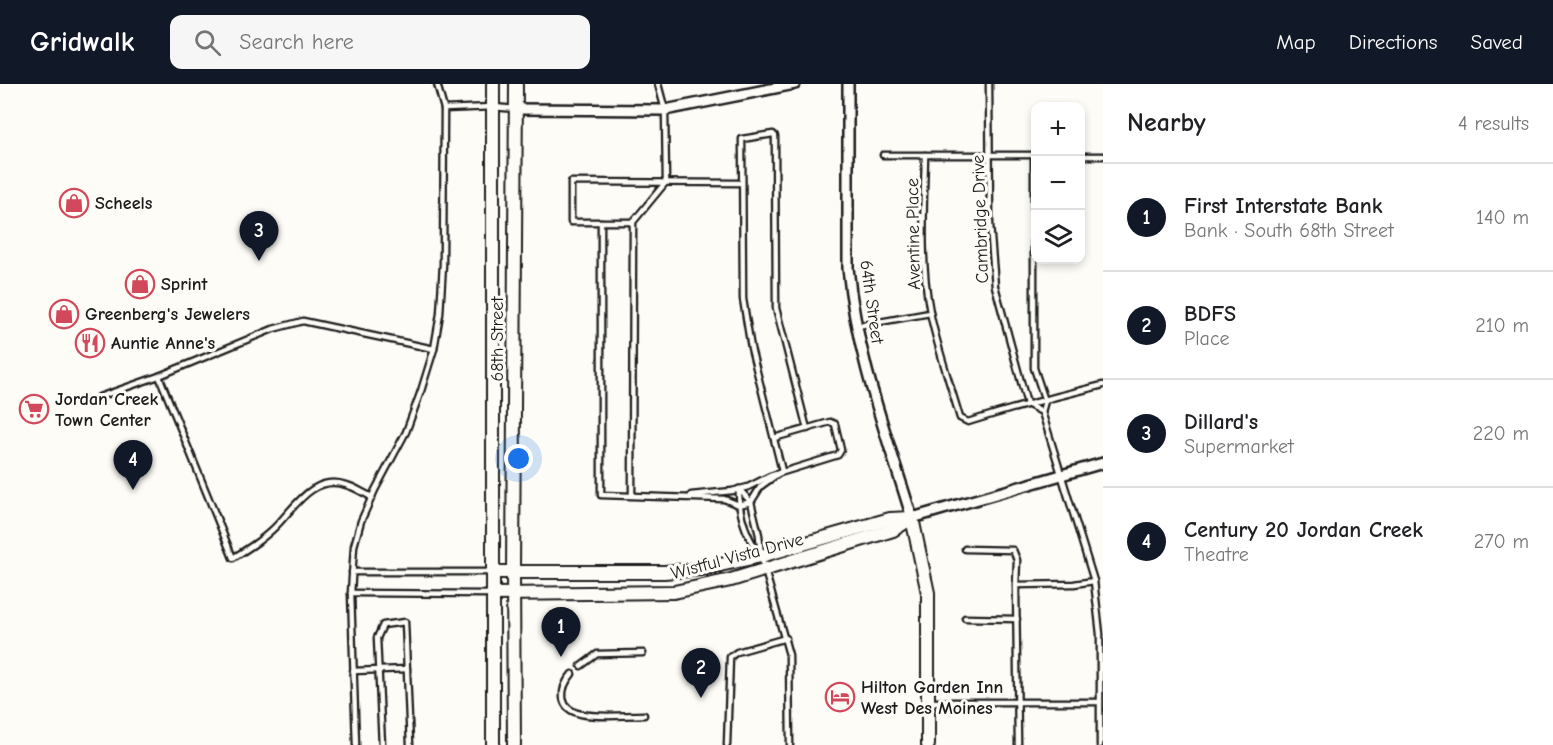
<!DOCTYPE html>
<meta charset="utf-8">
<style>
:root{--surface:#fff;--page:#f6f6f6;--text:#202124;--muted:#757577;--line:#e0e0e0;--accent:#111827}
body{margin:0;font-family:"Comic Neue",sans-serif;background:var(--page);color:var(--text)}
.controls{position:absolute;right:18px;top:18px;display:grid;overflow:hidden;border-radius:12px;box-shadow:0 3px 9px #0003}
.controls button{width:54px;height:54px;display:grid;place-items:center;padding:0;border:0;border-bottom:2px solid var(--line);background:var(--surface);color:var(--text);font:30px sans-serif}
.you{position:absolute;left:519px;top:375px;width:21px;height:21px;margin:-15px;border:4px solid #fff;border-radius:50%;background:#1a73e8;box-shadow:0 0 0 9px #1a73e833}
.badge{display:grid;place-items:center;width:39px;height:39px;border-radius:50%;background:var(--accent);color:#fff;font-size:20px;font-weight:700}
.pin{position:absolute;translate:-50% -50px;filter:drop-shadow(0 2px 3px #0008)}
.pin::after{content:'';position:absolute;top:32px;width:21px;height:18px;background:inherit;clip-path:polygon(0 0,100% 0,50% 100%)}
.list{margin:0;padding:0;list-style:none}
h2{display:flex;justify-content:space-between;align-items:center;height:78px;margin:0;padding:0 24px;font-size:26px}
h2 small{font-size:20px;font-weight:400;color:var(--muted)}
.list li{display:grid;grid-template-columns:39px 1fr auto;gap:18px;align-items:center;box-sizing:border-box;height:108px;padding:0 24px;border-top:2px solid var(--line)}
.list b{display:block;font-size:22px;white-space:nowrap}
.list p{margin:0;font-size:20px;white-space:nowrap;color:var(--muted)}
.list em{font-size:20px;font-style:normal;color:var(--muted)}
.icon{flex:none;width:33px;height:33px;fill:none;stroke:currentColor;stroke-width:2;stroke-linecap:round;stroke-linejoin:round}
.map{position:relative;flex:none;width:1103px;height:661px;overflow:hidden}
header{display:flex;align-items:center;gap:36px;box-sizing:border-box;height:84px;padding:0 30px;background:var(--accent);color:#fff}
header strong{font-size:28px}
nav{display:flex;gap:33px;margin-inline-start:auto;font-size:21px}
.search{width:420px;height:54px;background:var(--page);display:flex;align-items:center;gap:15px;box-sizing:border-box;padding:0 21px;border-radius:12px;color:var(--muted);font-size:22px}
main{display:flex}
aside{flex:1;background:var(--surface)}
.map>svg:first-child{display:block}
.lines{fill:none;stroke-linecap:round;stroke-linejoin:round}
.service-casing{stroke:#1c1c1c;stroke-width:9}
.minor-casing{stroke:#1c1c1c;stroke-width:14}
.tertiary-casing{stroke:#1c1c1c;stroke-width:16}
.service{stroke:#fdfcf7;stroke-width:4.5}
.minor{stroke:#fdfcf7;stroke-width:9}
.tertiary{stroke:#fdfcf7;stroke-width:12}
.labels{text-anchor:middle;stroke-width:6;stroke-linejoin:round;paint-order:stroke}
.poi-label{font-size:18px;font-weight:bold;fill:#1c1c1c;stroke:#fdfcf7;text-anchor:start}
.street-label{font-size:18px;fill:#1c1c1c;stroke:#fdfcf7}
</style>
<header>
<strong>Gridwalk</strong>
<div class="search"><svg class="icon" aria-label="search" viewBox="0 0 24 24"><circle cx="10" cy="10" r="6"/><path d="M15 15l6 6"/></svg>Search here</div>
<nav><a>Map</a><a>Directions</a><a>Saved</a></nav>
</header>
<main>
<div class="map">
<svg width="1103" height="661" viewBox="0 0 1103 661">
<rect width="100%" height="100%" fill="#fdfcf7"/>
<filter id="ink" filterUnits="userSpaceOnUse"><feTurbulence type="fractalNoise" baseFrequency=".0167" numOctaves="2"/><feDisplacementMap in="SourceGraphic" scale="12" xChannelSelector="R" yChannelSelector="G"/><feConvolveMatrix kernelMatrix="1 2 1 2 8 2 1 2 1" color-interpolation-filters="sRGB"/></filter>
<g filter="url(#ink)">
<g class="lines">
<g class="service-casing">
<g id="service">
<polyline points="989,0 990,141 995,202 1027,320 1042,328"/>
<polyline points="444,25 493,23 516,25"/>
<polyline points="883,71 925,71"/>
<polyline points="1034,71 1034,284 1045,317 1042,328 1094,497 1100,550 1100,661"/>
<path d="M1036,71h-111c-1,52 -5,106 5,157 7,35 20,71 30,106l8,4c45,-14 89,-26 135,-37"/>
<polyline points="1080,72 1103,72"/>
<polyline points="601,138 601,411 724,415 739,421 751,418 761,402 782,387"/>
<polyline points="633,138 571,138 571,98 742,99"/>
<polyline points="857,242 930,229"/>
<path d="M159,292l74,182c16,-10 32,-20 45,-34 18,-19 37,-50 68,-39 9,2 17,8 26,12"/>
<polyline points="99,313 159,292 273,245 303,237 434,265"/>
<polyline points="782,387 751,264 743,215 742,55 773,50 775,52 776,224 807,345"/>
<polyline points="739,405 751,418 759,451 761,472 789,571 790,661"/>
<path d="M739,405c-1,24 7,46 20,65"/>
<polyline points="632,411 633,138 666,98 665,26 658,0"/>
<polyline points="691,411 732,407 748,403 770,392 838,371 841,366 835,340 830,338 774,354"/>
<polyline points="965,465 1013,466 1017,476 1016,501"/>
<polyline points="352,488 489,488"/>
<polyline points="351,509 489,510"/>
<polyline points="965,534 1017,535"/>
<polyline points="581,582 597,570 643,569"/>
<polyline points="353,587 407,585"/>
<path d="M572,590c-13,15 -14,35 9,40 20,4 43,1 63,1"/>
<polyline points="929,618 1100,618"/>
<polyline points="356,661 351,509 354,462 361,437 375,406 406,348 421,307 434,265 440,230 443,180 444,25 437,0"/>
<polyline points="382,661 377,554 383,541 405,538 410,661"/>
<polyline points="727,661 730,573 737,568 786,554"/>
<polyline points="1018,661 1016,501 1074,500 1094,497"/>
</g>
</g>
<g class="minor-casing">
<g id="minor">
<path d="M848,0v184c8,86 39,168 64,250l191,-55"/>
<polyline points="516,25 665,26 795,0"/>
</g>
</g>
<g class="tertiary-casing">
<g id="tertiary">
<polyline points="912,434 928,509 928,661"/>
<polyline points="492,488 664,488 702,485 761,472 890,435 911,434"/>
<polyline points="492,510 674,508 731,496 893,446 912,434"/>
<polyline points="493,661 493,0"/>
<polyline points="514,661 513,488 516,0"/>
</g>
</g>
<use href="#service" class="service"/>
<use href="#minor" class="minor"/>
<use href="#tertiary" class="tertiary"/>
</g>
</g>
<defs>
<g id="shop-ring" transform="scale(1.5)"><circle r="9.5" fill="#fdfcf7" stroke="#d1495b" stroke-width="1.5"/><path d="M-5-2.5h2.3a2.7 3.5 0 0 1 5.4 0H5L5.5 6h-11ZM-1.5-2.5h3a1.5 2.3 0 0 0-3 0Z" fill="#d1495b"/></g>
<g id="restaurant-ring" transform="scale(1.5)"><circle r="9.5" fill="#fdfcf7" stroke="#d1495b" stroke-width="1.5"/><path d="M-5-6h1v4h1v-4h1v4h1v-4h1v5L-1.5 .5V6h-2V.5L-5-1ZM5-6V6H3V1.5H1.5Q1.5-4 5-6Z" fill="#d1495b"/></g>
<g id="supermarket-ring" transform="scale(1.5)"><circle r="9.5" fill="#fdfcf7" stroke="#d1495b" stroke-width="1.5"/><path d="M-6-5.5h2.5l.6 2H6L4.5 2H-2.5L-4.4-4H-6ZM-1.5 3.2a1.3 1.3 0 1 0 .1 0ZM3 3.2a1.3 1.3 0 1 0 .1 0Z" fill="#d1495b"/></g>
<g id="hotel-ring" transform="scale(1.5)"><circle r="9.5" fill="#fdfcf7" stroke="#d1495b" stroke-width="1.5"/><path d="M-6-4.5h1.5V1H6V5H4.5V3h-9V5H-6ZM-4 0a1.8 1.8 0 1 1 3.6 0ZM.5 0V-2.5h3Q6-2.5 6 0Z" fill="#d1495b"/></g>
</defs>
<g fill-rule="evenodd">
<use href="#shop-ring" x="74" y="119"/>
<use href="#shop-ring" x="140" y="200"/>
<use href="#shop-ring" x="64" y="230"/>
<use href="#restaurant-ring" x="90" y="259"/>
<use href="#supermarket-ring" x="34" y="325"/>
<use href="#hotel-ring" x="840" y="613"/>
</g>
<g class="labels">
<g class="poi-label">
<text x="95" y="125">Scheels</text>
<text x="161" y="206">Sprint</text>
<text x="85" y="236">Greenberg's Jewelers</text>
<text x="111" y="265">Auntie Anne's</text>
<text x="55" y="321">Jordan Creek<tspan x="55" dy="21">Town Center</tspan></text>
<text x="861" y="609">Hilton Garden Inn<tspan x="861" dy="21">West Des Moines</tspan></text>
</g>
<g class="street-label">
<text transform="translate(980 135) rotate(-92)" y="6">Cambridge Drive</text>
<text transform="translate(913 150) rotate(-91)" y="6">Aventine Place</text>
<text transform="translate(872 218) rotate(82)" y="6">64th Street</text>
<text transform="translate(497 255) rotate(-90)" y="6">68th Street</text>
<text transform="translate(737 472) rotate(-15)" y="6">Wistful Vista Drive</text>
</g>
</g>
</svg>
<div class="controls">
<button>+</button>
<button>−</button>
<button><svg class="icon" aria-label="layers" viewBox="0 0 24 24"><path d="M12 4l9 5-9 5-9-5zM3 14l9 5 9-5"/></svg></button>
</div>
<div class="you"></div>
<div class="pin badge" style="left:561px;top:573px">1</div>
<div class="pin badge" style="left:701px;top:614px">2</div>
<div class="pin badge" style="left:259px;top:177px">3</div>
<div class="pin badge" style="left:133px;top:406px">4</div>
</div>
<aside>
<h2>Nearby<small>4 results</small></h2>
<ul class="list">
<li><span class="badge">1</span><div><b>First Interstate Bank</b><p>Bank · South 68th Street</p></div><em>140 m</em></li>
<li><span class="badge">2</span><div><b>BDFS</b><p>Place</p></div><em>210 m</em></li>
<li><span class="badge">3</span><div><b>Dillard's</b><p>Supermarket</p></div><em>220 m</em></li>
<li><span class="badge">4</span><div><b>Century 20 Jordan Creek</b><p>Theatre</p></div><em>270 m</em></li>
</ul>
</aside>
</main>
